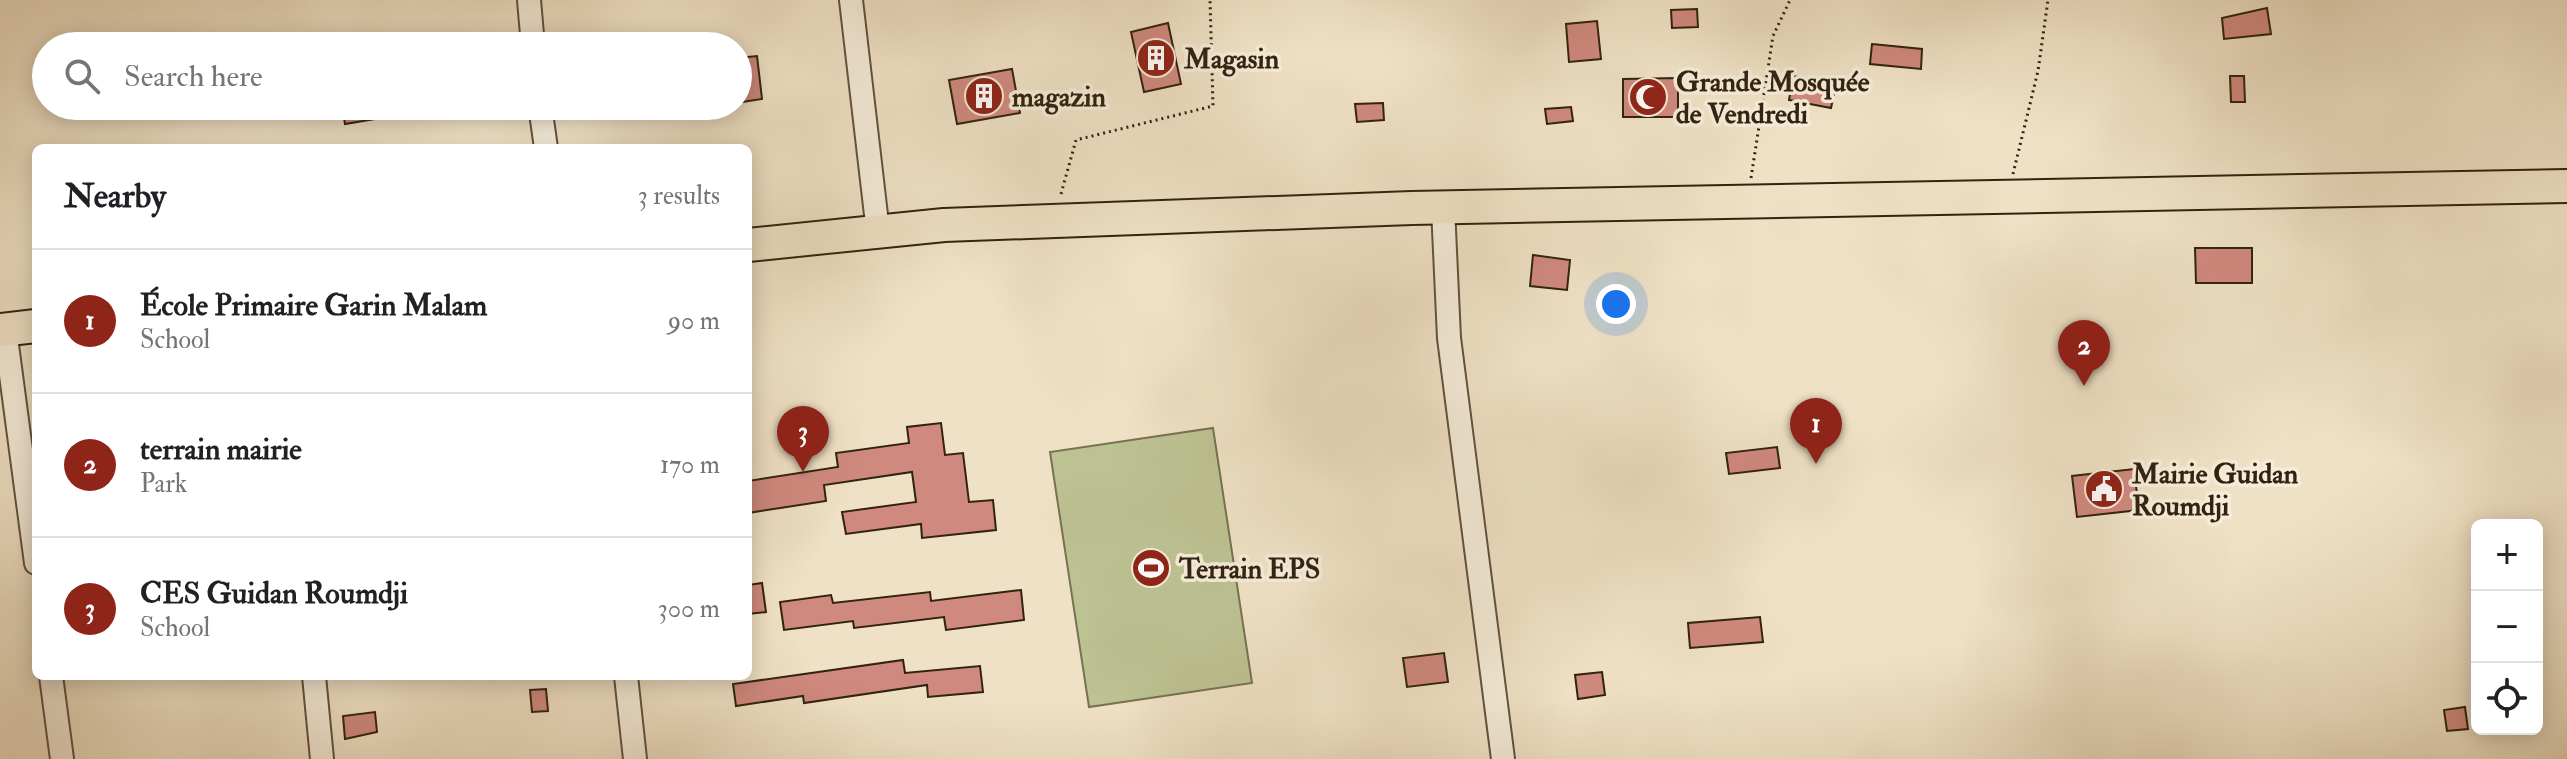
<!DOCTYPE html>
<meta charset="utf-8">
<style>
:root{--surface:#fff;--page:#f2f2f2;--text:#202124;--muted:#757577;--line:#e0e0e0;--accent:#8f2418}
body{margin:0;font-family:"IM FELL Double Pica",serif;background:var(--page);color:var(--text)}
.controls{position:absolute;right:24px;bottom:24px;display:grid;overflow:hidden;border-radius:12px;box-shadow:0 4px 20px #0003}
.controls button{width:72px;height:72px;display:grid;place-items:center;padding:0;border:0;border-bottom:2px solid var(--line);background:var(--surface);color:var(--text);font:40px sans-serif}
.you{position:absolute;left:1616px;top:304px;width:28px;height:28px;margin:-20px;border:6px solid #fff;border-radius:50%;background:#1a73e8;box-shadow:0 0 0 12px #1a73e833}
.badge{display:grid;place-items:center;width:52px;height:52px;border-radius:50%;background:var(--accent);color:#fff;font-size:26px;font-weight:700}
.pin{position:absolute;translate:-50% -66px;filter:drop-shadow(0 2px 4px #0008)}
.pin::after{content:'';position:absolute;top:42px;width:28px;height:24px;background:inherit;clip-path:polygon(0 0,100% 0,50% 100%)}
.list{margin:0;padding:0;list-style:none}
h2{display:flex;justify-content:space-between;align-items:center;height:104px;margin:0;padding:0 32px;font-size:34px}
h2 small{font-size:26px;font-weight:400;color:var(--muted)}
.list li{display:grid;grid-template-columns:52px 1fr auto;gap:24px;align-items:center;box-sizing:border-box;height:144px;padding:0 32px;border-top:2px solid var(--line)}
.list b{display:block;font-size:30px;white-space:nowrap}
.list p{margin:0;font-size:26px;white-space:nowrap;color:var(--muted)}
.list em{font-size:26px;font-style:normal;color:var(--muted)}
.icon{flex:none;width:44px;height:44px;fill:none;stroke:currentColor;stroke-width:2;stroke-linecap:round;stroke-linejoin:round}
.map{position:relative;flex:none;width:2567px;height:759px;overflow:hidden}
.search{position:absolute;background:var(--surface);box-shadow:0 4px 20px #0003;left:32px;top:32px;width:720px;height:88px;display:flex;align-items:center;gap:20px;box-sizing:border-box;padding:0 28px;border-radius:44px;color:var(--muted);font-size:30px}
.panel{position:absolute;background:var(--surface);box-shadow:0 4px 20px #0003;left:32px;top:144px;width:720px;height:536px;border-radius:12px}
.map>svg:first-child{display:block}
.green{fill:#bdc292;stroke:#777252;stroke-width:2}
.building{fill:#cf897e;stroke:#312211;stroke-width:2}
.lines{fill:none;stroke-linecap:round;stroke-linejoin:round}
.minor-casing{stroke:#60523e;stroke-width:26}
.highway-casing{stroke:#312211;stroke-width:36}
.path{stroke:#312211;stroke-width:3;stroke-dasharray:2 4;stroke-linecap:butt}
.minor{stroke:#f5ecd9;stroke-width:22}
.highway{stroke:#efe1c5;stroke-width:32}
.labels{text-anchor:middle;stroke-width:7;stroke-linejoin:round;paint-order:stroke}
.poi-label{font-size:28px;font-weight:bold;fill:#312211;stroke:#f5ecd9;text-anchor:start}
</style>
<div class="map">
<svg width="2567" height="759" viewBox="0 0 2567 759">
<rect width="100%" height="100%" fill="#efe1c5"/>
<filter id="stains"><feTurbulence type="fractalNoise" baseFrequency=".0025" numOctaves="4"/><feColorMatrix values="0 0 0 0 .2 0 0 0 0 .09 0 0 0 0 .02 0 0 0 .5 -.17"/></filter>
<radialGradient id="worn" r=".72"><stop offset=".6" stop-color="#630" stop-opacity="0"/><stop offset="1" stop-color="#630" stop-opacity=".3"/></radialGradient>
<polygon class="green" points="1213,428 1252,683 1089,707 1050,452"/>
<g class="building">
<polygon points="2267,8 2271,34 2224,39 2222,18"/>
<polygon points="1697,9 1698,27 1672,28 1671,10"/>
<polygon points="1597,21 1601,59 1569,62 1566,24"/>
<polygon points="1168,23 1181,84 1144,92 1131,32"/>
<polygon points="1872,44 1922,49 1921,69 1870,64"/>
<polygon points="757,56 762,99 742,102 738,58"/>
<polygon points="1012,69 1020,113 957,124 949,80"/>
<polygon points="1793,76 1822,81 1821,86 1835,90 1831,108 1789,100"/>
<polygon points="2230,76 2244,76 2245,102 2231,102"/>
<polygon points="1678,78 1678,117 1623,117 1623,79"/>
<polygon points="1383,103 1384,120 1357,122 1355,104"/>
<polygon points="342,106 404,106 405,114 345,124"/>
<polygon points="1571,107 1573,121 1547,124 1545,109"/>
<polygon points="2195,248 2252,248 2252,283 2196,283"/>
<polygon points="1533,255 1570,260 1567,290 1530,286"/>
<polygon points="941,423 945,455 963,453 969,502 993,500 996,530 922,538 921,524 846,534 842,512 916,502 912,472 824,485 826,501 748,513 748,481 838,467 836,453 909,443 907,427"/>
<polygon points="1777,447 1780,468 1729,474 1726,453"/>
<polygon points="2134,469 2139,510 2077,517 2072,476"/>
<polygon points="762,583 766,612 748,614 748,585"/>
<polygon points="1021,590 1024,620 946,630 944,617 854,628 853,621 784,630 780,602 831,595 833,603 930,592 931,601"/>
<polygon points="1760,617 1763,642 1690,648 1688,623"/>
<polygon points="1444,653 1448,682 1407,687 1403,658"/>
<polygon points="903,660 905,673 980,666 983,692 928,697 927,685 804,703 803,696 736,706 733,684"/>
<polygon points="1602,672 1605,695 1578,699 1575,675"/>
<polygon points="546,689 548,711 532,712 530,690"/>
<polygon points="2465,707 2468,729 2447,731 2444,710"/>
<polygon points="375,712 377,732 345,739 343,716"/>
</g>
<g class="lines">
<g class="minor-casing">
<g id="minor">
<polyline points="529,0 533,46"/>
<polyline points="851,0 878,232"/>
<polyline points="540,106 546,148"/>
<polyline points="1443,208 1449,338 1503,759"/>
<polyline points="5,330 36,563"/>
<polyline points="51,676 62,759"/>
<polyline points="314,676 322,759"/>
<polyline points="626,676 635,759"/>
</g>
</g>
<g class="highway-casing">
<g id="highway">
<polyline points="748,245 944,225 1412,208 2567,186"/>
<polyline points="0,330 36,326"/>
</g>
</g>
<g class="path">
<polyline points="2013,174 2038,71 2048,0"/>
<polyline points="1751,178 1773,36 1790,0"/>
<polyline points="1061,194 1076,140 1213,106 1210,0"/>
</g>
<use href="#minor" class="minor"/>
<use href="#highway" class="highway"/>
</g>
<defs>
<g id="building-disc" transform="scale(2)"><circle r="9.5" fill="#8f2418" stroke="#f5ecd9"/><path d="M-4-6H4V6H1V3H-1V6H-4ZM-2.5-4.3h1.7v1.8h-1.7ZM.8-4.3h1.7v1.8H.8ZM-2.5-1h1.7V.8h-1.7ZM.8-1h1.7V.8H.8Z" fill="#fff"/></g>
<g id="mosque-disc" transform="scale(2)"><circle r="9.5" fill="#8f2418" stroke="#f5ecd9"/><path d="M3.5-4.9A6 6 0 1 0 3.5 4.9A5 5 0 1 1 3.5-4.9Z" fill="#fff"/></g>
<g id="civic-disc" transform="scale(2)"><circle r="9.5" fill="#8f2418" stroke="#f5ecd9"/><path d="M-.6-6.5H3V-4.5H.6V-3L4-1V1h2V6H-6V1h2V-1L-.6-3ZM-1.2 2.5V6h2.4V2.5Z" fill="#fff"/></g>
<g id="stadium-disc" transform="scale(2)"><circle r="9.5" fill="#8f2418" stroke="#f5ecd9"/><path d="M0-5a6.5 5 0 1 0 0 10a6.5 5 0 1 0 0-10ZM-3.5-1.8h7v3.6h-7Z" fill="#fff"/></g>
</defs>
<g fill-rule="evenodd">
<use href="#building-disc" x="1156" y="58"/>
<use href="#building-disc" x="984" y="96"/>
<use href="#mosque-disc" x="1648" y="97"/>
<use href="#civic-disc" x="2104" y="489"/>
<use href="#stadium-disc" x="1151" y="568"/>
</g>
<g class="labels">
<g class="poi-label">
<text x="1184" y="68">Magasin</text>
<text x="1676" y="91">Grande Mosquée<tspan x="1676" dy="32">de Vendredi</tspan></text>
<text x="1012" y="106">magazin</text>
<text x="2132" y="483">Mairie Guidan<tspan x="2132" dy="32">Roumdji</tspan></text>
<text x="1179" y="578">Terrain EPS</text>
</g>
</g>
<rect width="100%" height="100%" filter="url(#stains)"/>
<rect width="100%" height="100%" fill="url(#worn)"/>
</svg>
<div class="controls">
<button>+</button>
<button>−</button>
<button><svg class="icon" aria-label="locate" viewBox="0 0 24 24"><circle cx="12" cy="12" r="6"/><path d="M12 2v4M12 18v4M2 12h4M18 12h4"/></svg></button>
</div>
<div class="you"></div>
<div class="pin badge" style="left:1816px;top:464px">1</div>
<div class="pin badge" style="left:2084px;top:386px">2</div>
<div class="pin badge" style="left:803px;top:472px">3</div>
<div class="search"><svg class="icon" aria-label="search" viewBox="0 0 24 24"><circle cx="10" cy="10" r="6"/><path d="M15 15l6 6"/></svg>Search here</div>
<section class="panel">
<h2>Nearby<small>3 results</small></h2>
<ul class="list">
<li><span class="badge">1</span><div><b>École Primaire Garin Malam</b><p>School</p></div><em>90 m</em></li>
<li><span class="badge">2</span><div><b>terrain mairie</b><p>Park</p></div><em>170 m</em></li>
<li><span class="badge">3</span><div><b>CES Guidan Roumdji</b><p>School</p></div><em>300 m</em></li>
</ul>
</section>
</div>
